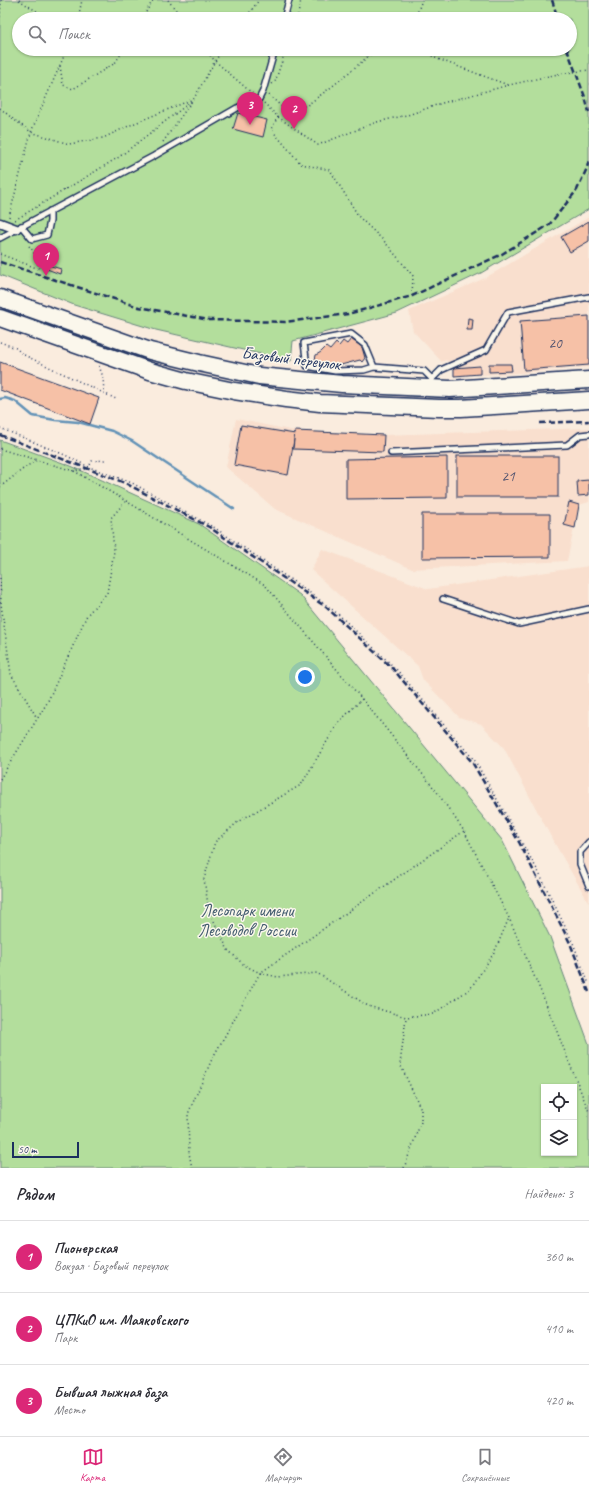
<!DOCTYPE html>
<html lang="ru">
<meta charset="utf-8">
<style>
:root{--surface:#fff;--page:#f2f2f3;--text:#2b2b33;--muted:#7c7c81;--line:#e1e1e2;--accent:#db2777}
body{margin:0;font-family:Caveat,sans-serif;background:var(--page);color:var(--text)}
.controls{position:absolute;right:12px;bottom:12px;display:grid;overflow:hidden;border-radius:0px;box-shadow:0 1px 3px #0004}
.controls button{width:36px;height:36px;display:grid;place-items:center;padding:0;border:0;border-bottom:1px solid var(--line);background:var(--surface);color:var(--text);font:20px sans-serif}
.scale{position:absolute;left:12px;bottom:10px;width:67px;box-sizing:border-box;padding-left:4px;border:2px solid #1b2f5e;border-top:0;font-size:11px;line-height:14px;white-space:nowrap;color:#1b2f5e;-webkit-text-stroke:3px #fbf7ec;paint-order:stroke}
.you{position:absolute;left:305px;top:677px;width:14px;height:14px;margin:-10px;border:3px solid #fff;border-radius:50%;background:#1a73e8;box-shadow:0 0 0 6px #1a73e833}
.badge{display:grid;place-items:center;width:26px;height:26px;border-radius:50%;background:var(--accent);color:#fff;font-size:13px;font-weight:700}
.pin{position:absolute;translate:-50% -33px;filter:drop-shadow(0 1px 2px #0008)}
.pin::after{content:'';position:absolute;top:21px;width:14px;height:12px;background:inherit;clip-path:polygon(0 0,100% 0,50% 100%)}
.list{margin:0;padding:0;list-style:none}
h2{display:flex;justify-content:space-between;align-items:center;height:52px;margin:0;padding:0 16px;font-size:17px}
h2 small{font-size:13px;font-weight:400;color:var(--muted)}
.list li{display:grid;grid-template-columns:26px 1fr auto;gap:12px;align-items:center;box-sizing:border-box;height:72px;padding:0 16px;border-top:1px solid var(--line)}
.list b{display:block;font-size:15px;white-space:nowrap}
.list p{margin:0;font-size:13px;white-space:nowrap;color:var(--muted)}
.list em{font-size:13px;font-style:normal;color:var(--muted)}
.icon{flex:none;width:22px;height:22px;fill:none;stroke:currentColor;stroke-width:2;stroke-linecap:round;stroke-linejoin:round}
.map{position:relative;flex:none;width:589px;height:1168px;overflow:hidden}
.search{position:absolute;background:var(--surface);box-shadow:0 1px 3px #0004;left:12px;right:12px;top:12px;height:44px;display:flex;align-items:center;gap:10px;box-sizing:border-box;padding:0 14px;border-radius:22px;color:var(--muted);font-size:15px}
.sheet{height:268px;background:var(--surface)}
nav{display:flex;justify-content:space-around;align-items:center;box-sizing:border-box;height:56px;border-top:1px solid var(--line);background:var(--surface);font-size:11px;color:var(--muted)}
nav a{display:grid;justify-items:center;gap:2px}
nav .on{color:var(--accent)}
.map>svg:first-child{display:block}
.built{fill:#f9dfce}
.green{fill:#b3de9c;stroke:#67867d;fill-rule:evenodd}
.lines{fill:none;stroke-linecap:round;stroke-linejoin:round}
.stream{stroke:#6292b7;stroke-width:2.5}
.building{fill:#f6c1a7;stroke:#1b2f5e}
.service-casing{stroke:#1b2f5e;stroke-width:8}
.pedestrian-casing{stroke:#1b2f5e;stroke-width:11}
.primary-casing{stroke:#1b2f5e;stroke-width:19}
.path{stroke:#1b2f5e;stroke-width:1.5;stroke-dasharray:1 3;stroke-linecap:butt}
.service{stroke:#fbf7ec;stroke-width:5}
.pedestrian{stroke:#fbf7ec;stroke-width:8}
.primary{stroke:#fbf7ec;stroke-width:16}
.rail{stroke:#1b2f5e;stroke-width:2.5;stroke-dasharray:6 3;stroke-linecap:butt}
.path-bridge{stroke:#1b2f5e;stroke-width:1.5;stroke-dasharray:1 3;stroke-linecap:butt}
.labels{text-anchor:middle;stroke-width:3;stroke-linejoin:round;paint-order:stroke}
.number-label{font-size:15px;fill:#525470}
.street-label{font-size:17px;fill:#1b2f5e;stroke:#fbf7ec}
.park-label{font-size:17px;fill:#415b6e;stroke:#fbf7ec}
</style>
<div class="map">
<svg width="589" height="1168" viewBox="0 0 589 1168">
<rect width="100%" height="100%" fill="#faecde"/>
<filter id="ink" filterUnits="userSpaceOnUse"><feTurbulence type="fractalNoise" baseFrequency=".025" numOctaves="2"/><feDisplacementMap in="SourceGraphic" scale="8" xChannelSelector="R" yChannelSelector="G"/><feConvolveMatrix kernelMatrix="1 2 1 2 8 2 1 2 1" color-interpolation-filters="sRGB"/></filter>
<g filter="url(#ink)">
<g class="built">
<polygon points="589,217 589,367 521,373 454,376 454,368 456,367 454,364 445,360 442,362 413,331 409,311 485,278"/>
<polygon points="236,419 295,431 384,435 589,428 589,502 579,505 567,561 412,569 275,509 226,467"/>
<polygon points="322,549 428,589 589,566 589,903 551,837 504,748 481,724 459,717 423,680 418,666 311,570"/>
</g>
<g class="green">
<path d="M0,0h589v209l-108,64 -84,40 -104,28 -2,20 -135,-31 -82,-25 -74,-30zM19,19h551v30h-551z"/>
<path d="M0,440l71,26 128,58 101,71 202,245 48,97 39,107v124h-589zM544,1087h30v66h-30z"/>
</g>
<g class="lines">
<polyline class="stream" points="0,399 5,398 15,401 33,416 55,420 78,422 112,431 132,441 234,509"/>
</g>
<g class="building">
<polygon points="238,113 267,120 263,137 233,129"/>
<polygon points="589,221 589,241 570,252 561,237"/>
<polygon points="48,265 61,269 60,274 47,269"/>
<polygon points="589,316 589,365 524,370 520,321"/>
<polygon points="468,318 473,319 472,330 467,330"/>
<polygon points="351,339 362,347 365,358 362,362 360,360 337,366 327,367 318,364 315,360 316,355 321,352 326,347 330,350 336,343 339,346 343,341 347,344"/>
<polygon points="0,362 99,398 90,424 0,390"/>
<polygon points="489,364 511,364 512,371 489,372"/>
<polygon points="480,366 480,374 454,376 454,368"/>
<polygon points="241,425 295,434 288,475 234,465"/>
<polygon points="295,431 384,435 383,452 293,449"/>
<rect x="457" y="456" width="101" height="41"/>
<polygon points="447,457 447,498 346,499 346,459"/>
<polygon points="589,480 589,495 578,496 577,481"/>
<polygon points="569,502 579,505 575,528 564,525"/>
<polygon points="422,514 550,514 550,557 422,558"/>
</g>
<g class="lines">
<g class="service-casing">
<g id="service">
<polyline points="284,19 289,0"/>
<polyline points="21,226 32,239 47,235 50,221 50,211"/>
<polyline points="0,238 154,156 237,108 259,99 263,91 275,49"/>
<polyline points="374,367 365,345 351,334 304,343 307,366 335,371 364,370 374,367 424,371 432,379"/>
<polyline points="432,382 432,379 441,370 486,350 508,312 589,297"/>
<polyline points="391,453 567,445 580,435 589,434"/>
<polyline points="443,599 519,624 589,609"/>
<polyline points="589,842 580,852 580,864 589,886"/>
</g>
</g>
<g class="pedestrian-casing">
<polyline id="pedestrian" points="0,223 16,229"/>
</g>
<g class="primary-casing">
<g id="primary">
<polyline points="0,298 150,351 199,363 259,376 342,384 450,389 589,380"/>
<polyline points="0,318 150,371 186,381 234,391 286,399 320,403 439,408 461,408 589,400"/>
</g>
</g>
<g class="path">
<polyline points="19,0 49,19"/>
<polyline points="168,0 183,19"/>
<polyline points="0,17 1,0"/>
<polyline points="78,19 82,0"/>
<polyline points="142,19 153,0"/>
<polyline points="245,19 259,0"/>
<polyline points="297,19 301,0"/>
<polyline points="415,19 422,0"/>
<polyline points="205,49 215,61 253,94"/>
<polyline points="422,49 435,58 508,85"/>
<polyline points="60,66 63,85 73,89 115,63 124,49"/>
<polyline points="272,84 275,82 286,49"/>
<polyline points="269,95 283,108 306,106 334,85 377,49"/>
<polyline points="264,103 278,117 318,145 377,122 411,114 442,103 509,85 558,74"/>
<polyline points="0,108 13,119 31,132 69,144 103,138 135,123 191,100"/>
<polyline points="278,117 271,129 301,164 330,170 359,217 384,241 413,276 412,296"/>
<polyline points="163,142 192,101"/>
<polyline points="9,217 31,132 67,49"/>
<polyline points="15,220 119,157 193,100 215,61 223,49"/>
<polyline points="29,246 33,251 40,269"/>
<polyline points="0,254 39,269"/>
<polyline points="0,342 16,348 22,354 116,399"/>
<polyline points="99,366 103,377 104,393"/>
<polyline points="0,428 65,455 89,467 132,483 215,528 313,595 338,614 397,670 475,761 538,871 573,943 589,984"/>
<polyline points="0,449 74,471 88,469 92,461 105,460"/>
<polyline points="74,471 126,501 265,585 362,699 437,792 464,831 509,918 542,994 589,1112"/>
<polyline points="0,487 27,466 36,461"/>
<polyline points="0,578 1,604 11,674 37,718"/>
<polyline points="362,699 338,723 301,785 239,821 215,842 204,879 209,911 228,950 244,965 260,973 278,977 317,973 368,1006 406,1017 433,1014 470,989 494,953 509,918"/>
<polyline points="0,779 47,703 87,615 107,593 114,551 111,518 126,501"/>
<polyline points="192,1168 189,1153 188,1114 212,1059 260,973 464,831"/>
<polyline points="404,1168 421,1122 421,1109 400,1064 406,1018"/>
</g>
<use href="#service" class="service"/>
<use href="#pedestrian" class="pedestrian"/>
<use href="#primary" class="primary"/>
<g class="rail">
<polyline points="552,0 558,19"/>
<polyline points="567,49 585,97 589,112"/>
<polyline points="0,262 139,307 209,320 285,322 348,314 412,296 502,254 549,225 577,190 587,168 589,159"/>
<polyline points="540,423 589,421"/>
<polyline points="0,435 125,483 209,527 326,607 393,669 472,762 519,842 570,943 589,992"/>
</g>
<polyline class="path-bridge" points="558,74 589,70"/>
</g>
</g>
<g class="labels">
<g class="number-label">
<text x="555" y="348">20</text>
<text x="508" y="481">21</text>
</g>
<g class="street-label">
<text transform="translate(291 358) rotate(7)" y="6">Базовый переулок</text>
</g>
<g class="park-label">
<text x="247" y="916">Лесопарк имени<tspan x="247" dy="20">Лесоводов России</tspan></text>
</g>
</g>
</svg>
<div class="controls">
<button><svg class="icon" aria-label="locate" viewBox="0 0 24 24"><circle cx="12" cy="12" r="6"/><path d="M12 2v4M12 18v4M2 12h4M18 12h4"/></svg></button>
<button><svg class="icon" aria-label="layers" viewBox="0 0 24 24"><path d="M12 4l9 5-9 5-9-5zM3 14l9 5 9-5"/></svg></button>
</div>
<div class="scale">50 m</div>
<div class="you"></div>
<div class="pin badge" style="left:46px;top:276px">1</div>
<div class="pin badge" style="left:294px;top:129px">2</div>
<div class="pin badge" style="left:250px;top:125px">3</div>
<div class="search"><svg class="icon" aria-label="search" viewBox="0 0 24 24"><circle cx="10" cy="10" r="6"/><path d="M15 15l6 6"/></svg>Поиск</div>
</div>
<section class="sheet">
<h2>Рядом<small>Найдено: 3</small></h2>
<ul class="list">
<li><span class="badge">1</span><div><b>Пионерская</b><p>Вокзал · Базовый переулок</p></div><em>360 m</em></li>
<li><span class="badge">2</span><div><b>ЦПКиО им. Маяковского</b><p>Парк</p></div><em>410 m</em></li>
<li><span class="badge">3</span><div><b>Бывшая лыжная база</b><p>Место</p></div><em>420 m</em></li>
</ul>
</section>
<nav>
<a class="on"><svg class="icon" aria-label="map" viewBox="0 0 24 24"><path d="M3 6l6-2 6 2 6-2v14l-6 2-6-2-6 2zM9 4v14M15 6v14"/></svg>Карта</a>
<a><svg class="icon" aria-label="directions" viewBox="0 0 24 24"><path d="M12 3l9 9-9 9-9-9zM9 14v-3h6M13 9l2 2-2 2"/></svg>Маршрут</a>
<a><svg class="icon" aria-label="saved" viewBox="0 0 24 24"><path d="M7 4h10v16l-5-4-5 4z"/></svg>Сохранённые</a>
</nav>
